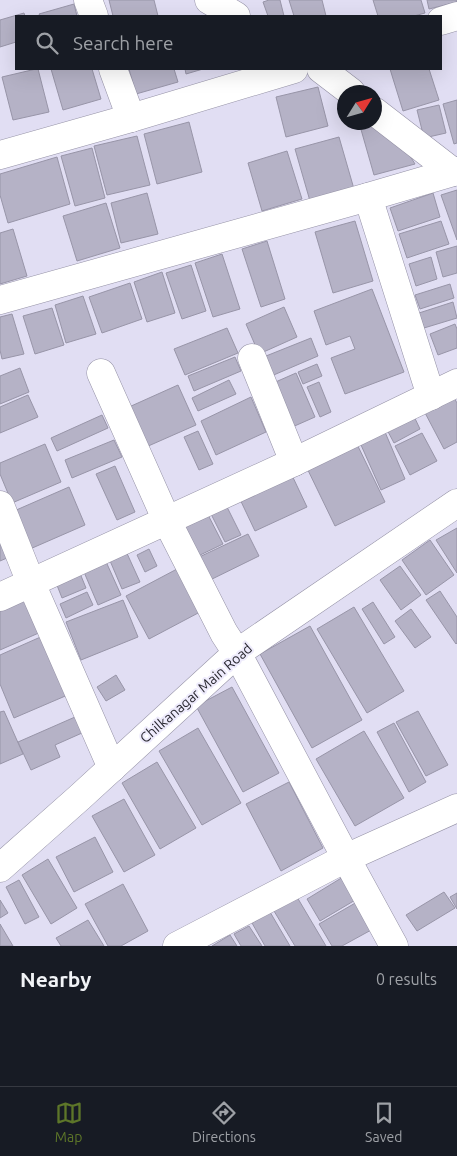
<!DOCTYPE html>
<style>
:root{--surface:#171b24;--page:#242831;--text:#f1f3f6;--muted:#9ea1a6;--line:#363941;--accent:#5d7629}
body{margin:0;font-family:Ubuntu,sans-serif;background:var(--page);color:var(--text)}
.compass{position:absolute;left:337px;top:85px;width:45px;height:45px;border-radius:50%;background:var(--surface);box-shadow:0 5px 20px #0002;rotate:53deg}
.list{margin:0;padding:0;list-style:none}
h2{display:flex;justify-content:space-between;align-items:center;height:65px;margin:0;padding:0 20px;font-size:21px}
h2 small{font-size:16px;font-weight:400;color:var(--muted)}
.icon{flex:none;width:28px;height:28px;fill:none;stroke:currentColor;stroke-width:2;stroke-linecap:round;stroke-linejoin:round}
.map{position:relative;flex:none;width:457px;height:946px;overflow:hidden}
.search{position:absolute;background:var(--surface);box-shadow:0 5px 20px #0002;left:15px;right:15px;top:15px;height:55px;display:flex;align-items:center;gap:12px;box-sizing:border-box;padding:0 18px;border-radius:0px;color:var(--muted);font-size:19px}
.sheet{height:140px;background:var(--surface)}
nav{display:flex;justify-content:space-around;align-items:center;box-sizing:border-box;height:70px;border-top:1px solid var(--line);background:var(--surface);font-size:14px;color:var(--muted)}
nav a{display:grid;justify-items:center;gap:2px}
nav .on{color:var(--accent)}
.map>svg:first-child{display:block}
.building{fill:#b5b2c6;stroke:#9895a8}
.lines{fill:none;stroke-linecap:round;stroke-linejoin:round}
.street-casing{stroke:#9592a6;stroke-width:29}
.secondary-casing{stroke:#9592a6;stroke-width:29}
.street{stroke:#fff;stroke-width:28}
.secondary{stroke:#fff;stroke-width:28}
.labels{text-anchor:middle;stroke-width:4;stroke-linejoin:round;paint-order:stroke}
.street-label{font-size:14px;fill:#2a2931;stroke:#eeebfc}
</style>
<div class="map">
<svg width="457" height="946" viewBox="0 0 457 946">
<rect width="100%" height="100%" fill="#e1def3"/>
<g class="building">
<polygon points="109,0 154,0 158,16 113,16"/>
<polygon points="269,0 280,0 284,16 268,16 263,2"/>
<polygon points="289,0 322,0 326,16 294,16"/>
<polygon points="373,0 421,0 425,13 414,16 378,16"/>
<polygon points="427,0 457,0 457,2 429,9"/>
<polygon points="74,4 77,16 40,16 39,14"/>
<polygon points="24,13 25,16 16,16 16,42 0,47 0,20"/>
<polygon points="36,69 38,69 49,112 13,120 2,77"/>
<polygon points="51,69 92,69 101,99 63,110"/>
<polygon points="129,69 174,69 178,82 136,94"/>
<polygon points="185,69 203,69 186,74"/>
<polygon points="390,69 429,69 439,100 403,111"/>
<polygon points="318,87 328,126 286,137 276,97"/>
<polygon points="457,100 457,143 454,144 443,104"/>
<polygon points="439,105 446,133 424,138 417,110"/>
<polygon points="189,122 202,172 157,184 144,134"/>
<polygon points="378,122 404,146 415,164 374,175 360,126"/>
<polygon points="137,136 150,185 107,195 94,146"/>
<polygon points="339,137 354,189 310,201 295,149"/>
<polygon points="92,148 105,198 75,206 61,156"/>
<polygon points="287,151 302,199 262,211 248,163"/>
<polygon points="57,157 70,204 8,223 0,195 0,174"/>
<polygon points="457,190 457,240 441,195"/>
<polygon points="147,193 158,234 121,243 111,203"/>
<polygon points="433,193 440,217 398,231 390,208"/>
<polygon points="106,203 120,248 77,261 63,216"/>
<polygon points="355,221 373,281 333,293 315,232"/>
<polygon points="441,221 449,244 407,258 399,234"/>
<polygon points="13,229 27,276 0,284 0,233"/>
<polygon points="267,241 285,299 261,307 242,249"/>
<polygon points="457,246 457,273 443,277 436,252"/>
<polygon points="222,254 240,309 213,317 195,263"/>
<polygon points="431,257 437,279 416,286 409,264"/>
<polygon points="191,265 206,311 182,319 166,273"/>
<polygon points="162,272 175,313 147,322 134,282"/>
<polygon points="130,283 142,319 102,333 89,297"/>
<polygon points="450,284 454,298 420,309 415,295"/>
<polygon points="372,289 404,372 345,394 331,358 355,349 350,336 326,345 314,311"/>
<polygon points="83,296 96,334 66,343 55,305"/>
<polygon points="453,302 457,318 424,328 419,313"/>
<polygon points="284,307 297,337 259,354 246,324"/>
<polygon points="52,308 64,345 35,354 23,316"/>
<polygon points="12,314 24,354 2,359 0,350 0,317"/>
<polygon points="455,324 457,329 457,348 438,355 430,334"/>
<polygon points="227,328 238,353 185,375 174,349"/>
<polygon points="311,338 318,356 269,377 261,358"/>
<polygon points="235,357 241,371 194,391 188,376"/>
<polygon points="317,364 322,376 303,384 298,372"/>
<polygon points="20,368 29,392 0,404 0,376"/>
<polygon points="296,373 315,417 290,428 271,384"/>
<polygon points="229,380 236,394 198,411 192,398"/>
<polygon points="319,382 331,412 320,417 307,387"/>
<polygon points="178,385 196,425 146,447 129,407"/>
<polygon points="452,394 457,403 457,442 444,449 423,409"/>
<polygon points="28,395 38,417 0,433 0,407"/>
<polygon points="251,397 266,432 216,455 201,421"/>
<polygon points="411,410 420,429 394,443 384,424"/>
<polygon points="102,415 108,428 57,451 51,438"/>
<polygon points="382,425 405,479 381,490 357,436"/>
<polygon points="198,431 213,464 199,470 184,437"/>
<polygon points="422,433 437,461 410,475 395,446"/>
<polygon points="354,438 385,502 335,526 304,462"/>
<polygon points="114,440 122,457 72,478 65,460"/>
<polygon points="45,444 61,482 12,503 0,474 0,463"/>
<polygon points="115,466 135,512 117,520 96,474"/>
<polygon points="289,469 307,507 255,531 237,493"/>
<polygon points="69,487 85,525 30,549 14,511"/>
<polygon points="224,501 241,535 225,542 208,508"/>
<polygon points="205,509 223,544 196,557 178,523"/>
<polygon points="457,528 457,573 436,540"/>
<polygon points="248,534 259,556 206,582 195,559"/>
<polygon points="0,540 7,558 0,561"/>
<polygon points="430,540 454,575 426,595 402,560"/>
<polygon points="125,549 140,582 122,589 108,556"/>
<polygon points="149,549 157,566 145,572 137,555"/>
<polygon points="103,555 121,595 98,605 81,565"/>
<polygon points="77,566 86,588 62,598 53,575"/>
<polygon points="400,566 421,595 401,610 380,580"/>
<polygon points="177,569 200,612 149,639 126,596"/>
<polygon points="440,591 457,617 457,643 456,644 426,600"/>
<polygon points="23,592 41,632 0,650 0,602"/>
<polygon points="87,592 93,605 66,618 60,604"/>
<polygon points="123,600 138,637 81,660 66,622"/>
<polygon points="373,602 395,637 384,644 362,609"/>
<polygon points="354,607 404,691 367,713 317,629"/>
<polygon points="411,609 431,637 415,648 395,621"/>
<polygon points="310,626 362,720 312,748 260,654"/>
<polygon points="45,635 70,694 14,718 0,684 0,655"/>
<polygon points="116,675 125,690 106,701 97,687"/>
<polygon points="232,687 279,773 243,792 196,706"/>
<polygon points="4,711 23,754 0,764 0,712"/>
<polygon points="418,711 448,765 426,776 396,722"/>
<polygon points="75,717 82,733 55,745 60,757 31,770 18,742"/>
<polygon points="394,723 426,782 409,792 377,732"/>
<polygon points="198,728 241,803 202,825 159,751"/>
<polygon points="364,731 404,798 355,826 316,759"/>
<polygon points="157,762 196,828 160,849 122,783"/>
<polygon points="289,782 323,848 281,871 246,804"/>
<polygon points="124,799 155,855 124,872 92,816"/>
<polygon points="95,837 113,872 74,892 56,857"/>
<polygon points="48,859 77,908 51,924 22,875"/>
<polygon points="343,877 357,899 320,921 307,899"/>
<polygon points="19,880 39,917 25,924 6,887"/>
<polygon points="123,884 148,931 121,946 108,946 85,904"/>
<polygon points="444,892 455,908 417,931 406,915"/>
<polygon points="457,893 457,909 450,897"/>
<polygon points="297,897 326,946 295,946 274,911"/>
<polygon points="0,900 8,913 0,918"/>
<polygon points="357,902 373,929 342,946 332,946 319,924"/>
<polygon points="270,912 290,946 265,946 252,923"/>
<polygon points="88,920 104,946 61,946 56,938"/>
<polygon points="0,924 13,946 0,946"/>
<polygon points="249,926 262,946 241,946 234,934"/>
<polygon points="230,935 237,946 212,946"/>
</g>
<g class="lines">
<g class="street-casing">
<g id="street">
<polyline points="88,0 94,16"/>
<polyline points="209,0 236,16"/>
<polyline points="441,21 457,16"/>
<polyline points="113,69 131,118"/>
<polyline points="321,69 351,92"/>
<polyline points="374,111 453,172"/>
<polyline points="0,155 131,118 294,69"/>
<polyline points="368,197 431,396"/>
<polyline points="0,300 368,197 457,171"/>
<polyline points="252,358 294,462"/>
<polyline points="101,373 167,521 224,633 237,653 346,858 394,946"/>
<polyline points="0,505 31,583 112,768"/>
<polyline points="0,597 294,462 457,383"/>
<polyline points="177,946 346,858 457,808"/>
</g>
</g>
<g class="secondary-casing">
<polyline id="secondary" points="0,868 80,797 237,653 457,503"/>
</g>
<use href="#street" class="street"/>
<use href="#secondary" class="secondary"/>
</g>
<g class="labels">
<g class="street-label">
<text transform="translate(196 693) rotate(-41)" y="5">Chilkanagar Main Road</text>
</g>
</g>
</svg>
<svg class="compass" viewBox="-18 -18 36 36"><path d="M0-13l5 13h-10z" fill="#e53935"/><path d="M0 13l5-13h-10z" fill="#9ea1a6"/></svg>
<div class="search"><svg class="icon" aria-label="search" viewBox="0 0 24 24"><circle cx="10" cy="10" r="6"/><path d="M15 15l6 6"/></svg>Search here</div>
</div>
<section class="sheet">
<h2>Nearby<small>0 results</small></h2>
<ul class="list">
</ul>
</section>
<nav>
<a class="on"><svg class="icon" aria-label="map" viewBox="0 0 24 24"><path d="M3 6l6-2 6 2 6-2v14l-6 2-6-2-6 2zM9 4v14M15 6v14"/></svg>Map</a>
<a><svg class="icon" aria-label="directions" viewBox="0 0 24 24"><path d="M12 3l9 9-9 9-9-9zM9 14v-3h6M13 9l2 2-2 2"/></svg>Directions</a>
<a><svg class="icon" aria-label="saved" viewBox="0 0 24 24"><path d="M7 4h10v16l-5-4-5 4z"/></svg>Saved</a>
</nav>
